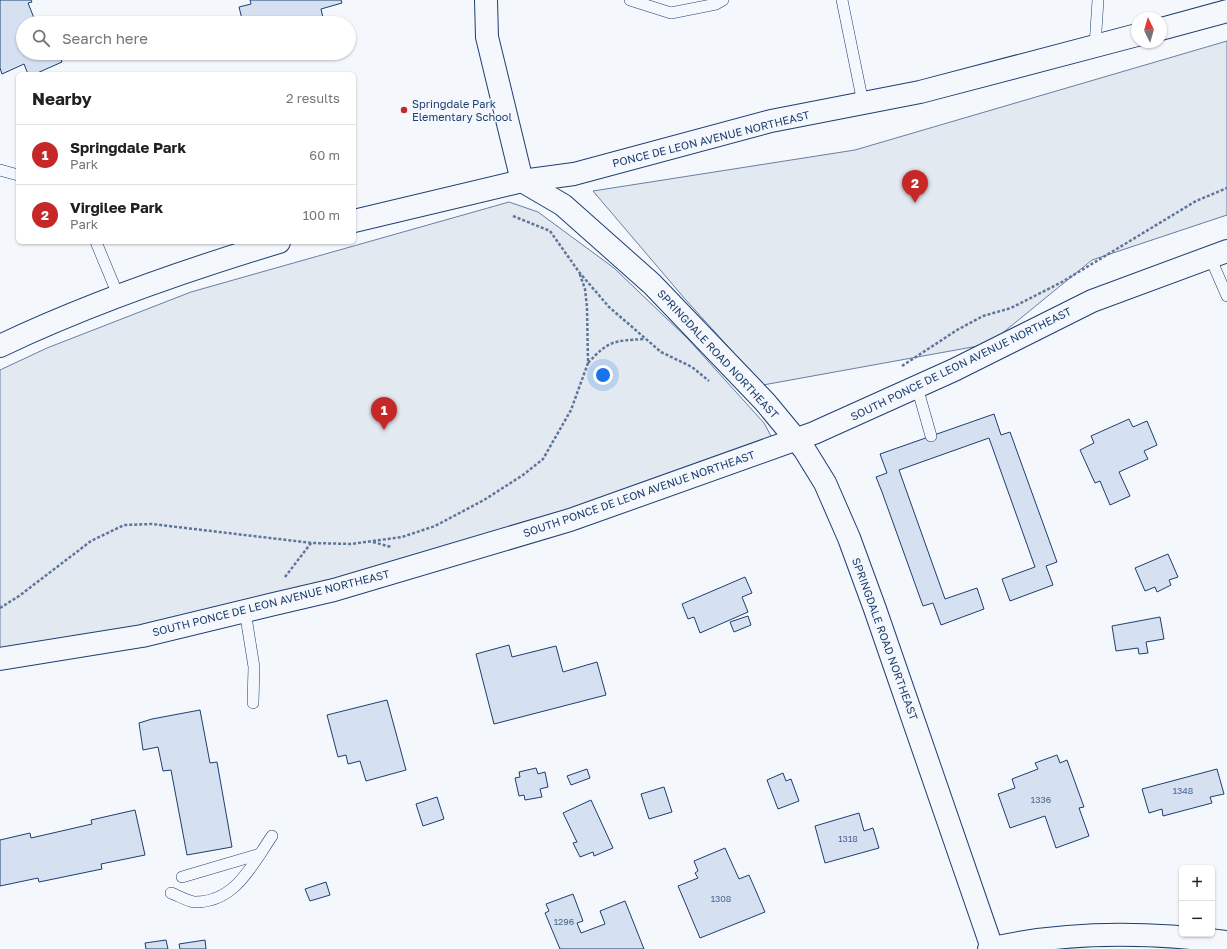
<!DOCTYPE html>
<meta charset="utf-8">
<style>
:root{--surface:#fff;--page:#f2f2f2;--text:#202124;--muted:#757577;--line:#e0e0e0;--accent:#c62828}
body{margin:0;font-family:"Golos Text",sans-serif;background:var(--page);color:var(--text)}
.controls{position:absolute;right:12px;bottom:12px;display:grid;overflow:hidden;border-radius:6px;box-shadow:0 1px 3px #0004}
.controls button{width:36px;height:36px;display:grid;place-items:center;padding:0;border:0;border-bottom:1px solid var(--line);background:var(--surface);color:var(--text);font:20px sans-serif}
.compass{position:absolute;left:1131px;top:12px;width:36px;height:36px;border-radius:50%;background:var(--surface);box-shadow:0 1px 3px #0004;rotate:355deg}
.you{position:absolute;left:603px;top:375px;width:14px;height:14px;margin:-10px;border:3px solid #fff;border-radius:50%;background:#1a73e8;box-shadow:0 0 0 6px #1a73e833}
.badge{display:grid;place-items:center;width:26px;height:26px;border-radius:50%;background:var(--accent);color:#fff;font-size:13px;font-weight:700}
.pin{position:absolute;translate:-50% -33px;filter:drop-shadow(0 1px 2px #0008)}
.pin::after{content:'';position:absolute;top:21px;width:14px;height:12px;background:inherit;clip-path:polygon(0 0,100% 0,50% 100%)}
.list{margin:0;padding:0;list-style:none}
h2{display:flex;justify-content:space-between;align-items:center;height:52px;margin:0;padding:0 16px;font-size:17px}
h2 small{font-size:13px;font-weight:400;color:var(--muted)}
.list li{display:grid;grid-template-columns:26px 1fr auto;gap:12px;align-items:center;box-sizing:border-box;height:60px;padding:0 16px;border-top:1px solid var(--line)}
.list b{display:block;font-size:15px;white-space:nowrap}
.list p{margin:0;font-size:13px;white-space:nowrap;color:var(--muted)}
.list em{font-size:13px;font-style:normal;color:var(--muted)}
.icon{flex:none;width:22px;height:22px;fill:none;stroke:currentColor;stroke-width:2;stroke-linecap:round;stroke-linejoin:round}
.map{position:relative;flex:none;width:1227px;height:949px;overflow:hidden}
.search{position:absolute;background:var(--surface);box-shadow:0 1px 3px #0004;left:16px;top:16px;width:340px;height:44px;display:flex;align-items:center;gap:10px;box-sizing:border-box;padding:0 14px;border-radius:22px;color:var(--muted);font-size:15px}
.panel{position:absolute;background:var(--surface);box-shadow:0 1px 3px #0004;left:16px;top:72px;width:340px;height:172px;border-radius:6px}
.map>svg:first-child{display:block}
.green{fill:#e3e9f0;stroke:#687fa3}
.building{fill:#d5e0f0;stroke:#1d3f73}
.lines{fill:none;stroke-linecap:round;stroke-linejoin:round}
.lane-casing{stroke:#1d3f73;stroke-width:12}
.street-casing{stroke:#1d3f73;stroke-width:24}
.secondary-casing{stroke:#1d3f73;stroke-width:24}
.highway-casing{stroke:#1d3f73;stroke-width:24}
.path{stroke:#5e769c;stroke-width:2.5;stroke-dasharray:3 2;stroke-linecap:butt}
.lane{stroke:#f4f7fb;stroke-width:11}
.street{stroke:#f4f7fb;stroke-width:22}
.secondary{stroke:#f4f7fb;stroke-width:22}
.highway{stroke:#f4f7fb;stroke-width:22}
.poi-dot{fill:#c62828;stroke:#f4f7fb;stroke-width:1.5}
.labels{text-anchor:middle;stroke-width:3;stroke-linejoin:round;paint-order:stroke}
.number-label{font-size:9px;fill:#4b6792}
.poi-label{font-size:11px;fill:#1d3f73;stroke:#f4f7fb;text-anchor:start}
.street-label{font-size:11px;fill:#1d3f73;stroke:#f4f7fb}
</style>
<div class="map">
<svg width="1227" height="949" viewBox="0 0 1227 949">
<rect width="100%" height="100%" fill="#f4f7fb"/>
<g class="green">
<polygon points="1227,41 1227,215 1092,260 989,344 763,385 685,299 593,191 855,150"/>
<polygon points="509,202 538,212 614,268 688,339 764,423 772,438 750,455 315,591 0,660 0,370 47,348 191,292"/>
</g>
<g class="building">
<polygon points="0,0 31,0 32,2 28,3 36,23 23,23 23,53 58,53 62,62 35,74 28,74 24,64 2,74 0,68"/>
<polygon points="250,0 341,0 342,3 321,9 324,22 320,23 243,23 239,7 251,4"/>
<polygon points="994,414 1001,435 1010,432 1057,562 1046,566 1053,585 1010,601 1002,579 1035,567 989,438 899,470 945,599 977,588 984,609 941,625 933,603 923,606 882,492 876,477 887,473 880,454"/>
<polygon points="1129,419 1133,427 1147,421 1157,445 1144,451 1148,459 1119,472 1130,496 1110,505 1100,481 1095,483 1080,450 1094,443 1091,436"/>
<polygon points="1168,554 1178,577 1169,580 1171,585 1157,592 1155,587 1145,591 1135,568"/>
<polygon points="745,577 752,593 742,597 748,612 700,633 694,617 688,619 682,604"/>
<polygon points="748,616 751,625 734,632 730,622"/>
<polygon points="1160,617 1164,639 1146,642 1148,653 1139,654 1138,648 1116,651 1112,626"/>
<polygon points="509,645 512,657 556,646 563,672 597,662 606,695 494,724 476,654"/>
<polygon points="387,700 406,770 366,781 360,761 348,764 346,755 338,757 327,715"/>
<polygon points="200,710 210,763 217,762 232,847 187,855 171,770 163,771 158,747 143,750 139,723 152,719"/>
<polygon points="1057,755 1060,763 1067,760 1084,807 1079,808 1089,836 1056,848 1045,816 1010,828 998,794 1015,788 1012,779 1038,769 1035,763"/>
<polygon points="536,768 538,774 545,772 548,787 540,789 542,797 525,800 524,795 519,796 515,778 520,777 519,772"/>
<polygon points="587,769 590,778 571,785 567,776"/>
<polygon points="1217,769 1224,794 1210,797 1212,803 1163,816 1162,809 1149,813 1142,789"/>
<polygon points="783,773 786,781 791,779 799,801 778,809 767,780"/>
<polygon points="664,787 672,812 649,819 641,794"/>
<polygon points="437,797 444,819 423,826 416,804"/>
<polygon points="591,800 613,848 594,856 593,852 580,857 573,843 577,842 563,813"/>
<polygon points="135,810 145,855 101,864 102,869 39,882 38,878 0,886 0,840 30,833 31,838 92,824 91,820"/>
<polygon points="859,813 864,831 873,828 879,848 825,863 815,826"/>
<polygon points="725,848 739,879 749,875 765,912 700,938 678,886 698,878 695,873 698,871 694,861"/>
<polygon points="326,882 330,895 310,901 305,889"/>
<polygon points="573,894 583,921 577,923 581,933 605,924 600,911 625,901 644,949 560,949 545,913 549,911 546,904"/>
<polygon points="166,940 168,949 146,949 145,943"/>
<polygon points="205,940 206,949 180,949 179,944"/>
</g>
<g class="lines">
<g class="lane-casing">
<g id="lane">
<polyline points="630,0 671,13 716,4 723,0"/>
<polyline points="842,0 863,103"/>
<polyline points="1095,46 1098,0"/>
<polyline points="0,170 18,175"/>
<polyline points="96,242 118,295"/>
<polyline points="1210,257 1227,296"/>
<polyline points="917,387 931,436"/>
<polyline points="245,611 254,667 253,703"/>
<polyline points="182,877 260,854"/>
<path d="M171,893c6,2 16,8 23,9 41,1 58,-37 78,-66"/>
</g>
</g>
<g class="street-casing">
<g id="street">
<polyline points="486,0 487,37 522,181 563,205 652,284 765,402 804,449 825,483 849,538 875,609 992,948"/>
<polyline points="0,659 142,636 274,604 334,590 570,520 814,433 954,370 1092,301 1227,251"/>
</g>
</g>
<g class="secondary-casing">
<path id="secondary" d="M989,949c76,-18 161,-17 238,-7"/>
</g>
<g class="highway-casing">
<g id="highway">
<polyline points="1161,29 1227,11"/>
<polyline points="354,221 522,181 574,174 771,121 920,92 1137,35"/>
<path d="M0,346c90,-43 183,-75 279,-104"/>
</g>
</g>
<g class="path">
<polyline points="513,216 550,231 579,272 609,307 661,352 692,367 709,381"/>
<path d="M588,363c21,-23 26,-22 56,-24"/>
<polyline points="902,366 957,330 983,316 1011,308 1062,282 1196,201 1227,188"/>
<polyline points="373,542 391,547"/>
<polyline points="285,577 311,543"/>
<polyline points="0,608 19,596 91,541 124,525 152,524 312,543 351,544 402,537 435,526 484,500 523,475 543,459 571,410 588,363 587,307 585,289 579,272"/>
</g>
<use href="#lane" class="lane"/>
<use href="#street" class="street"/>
<use href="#secondary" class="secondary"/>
<use href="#highway" class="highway"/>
</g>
<circle class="poi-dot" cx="404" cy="110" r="4"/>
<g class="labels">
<g class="number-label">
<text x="1183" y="794">1348</text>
<text x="1041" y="803">1336</text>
<text x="848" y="842">1318</text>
<text x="721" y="902">1308</text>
<text x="564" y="925">1296</text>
</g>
<g class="poi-label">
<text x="412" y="108">Springdale Park<tspan x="412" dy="13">Elementary School</tspan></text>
</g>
<g class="street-label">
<text transform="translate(711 139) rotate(-14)" y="4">PONCE DE LEON AVENUE NORTHEAST</text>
<text transform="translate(718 354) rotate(47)" y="4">SPRINGDALE ROAD NORTHEAST</text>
<text transform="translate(961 364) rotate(-26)" y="4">SOUTH PONCE DE LEON AVENUE NORTHEAST</text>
<text transform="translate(639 494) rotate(-19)" y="4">SOUTH PONCE DE LEON AVENUE NORTHEAST</text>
<text transform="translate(271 603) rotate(-14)" y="4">SOUTH PONCE DE LEON AVENUE NORTHEAST</text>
<text transform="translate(885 639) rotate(70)" y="4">SPRINGDALE ROAD NORTHEAST</text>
</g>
</g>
</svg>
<div class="controls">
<button>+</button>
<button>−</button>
</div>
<svg class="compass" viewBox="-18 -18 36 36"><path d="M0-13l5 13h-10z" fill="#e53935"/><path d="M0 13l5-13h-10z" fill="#757577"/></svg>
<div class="you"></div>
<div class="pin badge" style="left:384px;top:430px">1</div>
<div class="pin badge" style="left:915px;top:203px">2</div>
<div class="search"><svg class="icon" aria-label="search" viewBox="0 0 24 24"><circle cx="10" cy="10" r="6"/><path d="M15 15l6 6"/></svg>Search here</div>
<section class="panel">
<h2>Nearby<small>2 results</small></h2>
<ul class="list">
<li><span class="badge">1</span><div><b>Springdale Park</b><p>Park</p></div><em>60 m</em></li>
<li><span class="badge">2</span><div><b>Virgilee Park</b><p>Park</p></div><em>100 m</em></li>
</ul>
</section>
</div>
